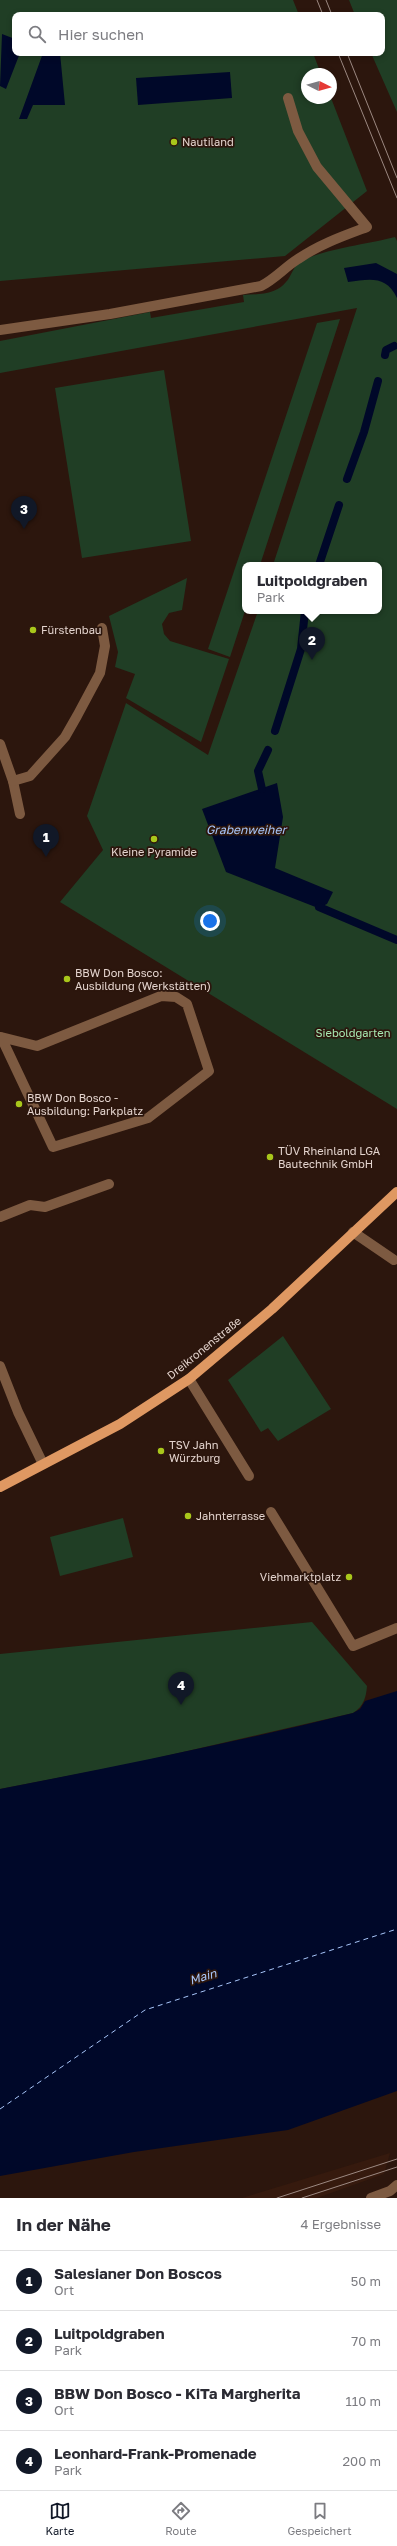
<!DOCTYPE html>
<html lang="de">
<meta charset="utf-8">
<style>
:root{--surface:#fff;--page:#f2f2f3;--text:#2b2b33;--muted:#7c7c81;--line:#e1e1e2;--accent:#111827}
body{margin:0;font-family:"Golos Text",sans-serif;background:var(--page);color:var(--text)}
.compass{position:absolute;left:301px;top:68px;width:36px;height:36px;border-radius:50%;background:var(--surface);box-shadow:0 2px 6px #0003;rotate:96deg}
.you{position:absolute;left:210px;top:921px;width:14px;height:14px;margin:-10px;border:3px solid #fff;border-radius:50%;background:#1a73e8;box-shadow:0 0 0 6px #1a73e833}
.badge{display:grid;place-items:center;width:26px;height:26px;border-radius:50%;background:var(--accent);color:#fff;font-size:13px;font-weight:700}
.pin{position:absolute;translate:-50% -33px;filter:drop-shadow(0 1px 2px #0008)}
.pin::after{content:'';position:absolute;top:21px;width:14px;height:12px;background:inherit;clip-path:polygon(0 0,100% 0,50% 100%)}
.popup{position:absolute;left:242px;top:562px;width:140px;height:52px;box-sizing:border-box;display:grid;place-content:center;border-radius:8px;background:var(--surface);filter:drop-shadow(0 1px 3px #0005);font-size:13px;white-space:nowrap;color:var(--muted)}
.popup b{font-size:15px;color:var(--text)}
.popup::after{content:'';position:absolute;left:50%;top:100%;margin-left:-8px;border:8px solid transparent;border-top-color:var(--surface)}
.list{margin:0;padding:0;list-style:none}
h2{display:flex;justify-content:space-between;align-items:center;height:52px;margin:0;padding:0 16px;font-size:17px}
h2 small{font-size:13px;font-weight:400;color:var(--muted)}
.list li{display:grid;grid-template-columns:26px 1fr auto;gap:12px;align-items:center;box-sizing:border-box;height:60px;padding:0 16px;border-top:1px solid var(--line)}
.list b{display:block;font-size:15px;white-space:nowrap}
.list p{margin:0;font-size:13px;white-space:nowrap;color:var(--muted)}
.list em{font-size:13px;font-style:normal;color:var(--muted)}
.icon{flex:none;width:22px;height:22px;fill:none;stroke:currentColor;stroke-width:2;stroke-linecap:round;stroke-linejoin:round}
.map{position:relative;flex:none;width:397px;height:2198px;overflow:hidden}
.search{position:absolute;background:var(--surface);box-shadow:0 2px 6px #0003;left:12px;right:12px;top:12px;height:44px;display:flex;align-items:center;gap:10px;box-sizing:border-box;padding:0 14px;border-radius:8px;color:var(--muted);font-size:15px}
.sheet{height:292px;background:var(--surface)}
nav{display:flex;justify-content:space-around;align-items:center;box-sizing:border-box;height:56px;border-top:1px solid var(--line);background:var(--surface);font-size:11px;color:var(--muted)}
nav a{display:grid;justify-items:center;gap:2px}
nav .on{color:var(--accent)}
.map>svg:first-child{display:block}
.built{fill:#361a0e}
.green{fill:#203e25}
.water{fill:#000829}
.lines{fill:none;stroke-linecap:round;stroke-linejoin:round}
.stream{stroke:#000829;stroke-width:8}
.ferry{stroke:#a8c6fa;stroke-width:1;stroke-dasharray:5 4;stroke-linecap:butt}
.minor{stroke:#7d5a41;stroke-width:10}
.major{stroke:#df9862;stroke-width:10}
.tram{stroke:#9c8982;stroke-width:1}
.poi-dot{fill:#a9c71b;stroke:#2c160d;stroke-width:1.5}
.labels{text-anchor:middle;stroke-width:3.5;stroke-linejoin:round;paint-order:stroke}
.poi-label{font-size:11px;fill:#e4d4ce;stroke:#2c160d;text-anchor:start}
.park-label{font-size:11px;fill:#a7e8b1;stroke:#2c160d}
.street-label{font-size:11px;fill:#e4d4ce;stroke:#2c160d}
.water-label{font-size:12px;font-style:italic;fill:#a8c6fa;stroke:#2c160d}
</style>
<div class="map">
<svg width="397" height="2198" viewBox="0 0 397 2198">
<rect width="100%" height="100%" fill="#2c160d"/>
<polygon class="built" points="390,2153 384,2174 317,2198 242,2198"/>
<g class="green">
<polygon points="0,0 293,0 299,15 15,15 15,53 313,53 321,74 307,74 307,98 331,98 367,191 285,256 0,281"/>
<polygon points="349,0 397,0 397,112 371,53 382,53 382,15 355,15"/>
<path d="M395,237l2,4v868l-337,-207 43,-52 -16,-34 39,-113 82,52 50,-144h121v-46h-106l84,-257 -357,65v-32l150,-29 1,6 93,-16 -1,-7c18,-1 35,0 46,-17 3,-5 6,-13 11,-16 22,-13 69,-18 95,-25z"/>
<polygon points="340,319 260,565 245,565 245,611 230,657 208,649 317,323"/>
<polygon points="164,370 191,541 82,558 55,388"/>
<polygon points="187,578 182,610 169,613 162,624 164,634 170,641 229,659 201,742 126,698 135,674 115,667 118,652 109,616"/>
<polygon points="283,1336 331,1409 278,1441 268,1428 261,1432 228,1380"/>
<polygon points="123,1518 133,1557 60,1576 50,1537"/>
<path d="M312,1622l55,64c-1,11 -3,20 -14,27l-218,50 -135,26v-135z"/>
</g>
<g class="water">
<polygon points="2,34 15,39 15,53 20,53 6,89 0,86"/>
<polygon points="43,53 60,53 65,105 33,105 27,119 19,119"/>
<polygon points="230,72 232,98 138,105 136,78"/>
<path d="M376,263l21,11v24c-11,-23 -27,-19 -49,-16l-4,-14z"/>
<polygon points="277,783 283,817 275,868 333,892 327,904 318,908 226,872 202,809"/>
<path d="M397,1691v400l-109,39 -154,22 -134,24v-387c118,-23 236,-47 353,-76l7,-4 5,-8z"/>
</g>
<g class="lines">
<g class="stream">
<polyline points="385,355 386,350 394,346"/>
<polyline points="347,479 364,432 378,381"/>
<polyline points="319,565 339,505"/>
<polyline points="275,731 301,649 305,611"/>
<polyline points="262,789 258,771 268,750"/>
<polyline points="319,907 397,940"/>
</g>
<polyline class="ferry" points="0,2109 145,2010 397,1929"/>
<g class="minor">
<path d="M0,330l110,-16 151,-28c14,-7 24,-19 37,-27 22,-15 45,-23 69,-32l-50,-60 -19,-36 -10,-33"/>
<polyline points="0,744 13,781 20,814"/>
<polyline points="13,781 30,776 65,737 77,716 100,673 105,646 102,628"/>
<polyline points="0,1038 1,1037 37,1046 161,996 176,997 187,1004 209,1071 148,1118 53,1147 1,1037"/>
<polyline points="0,1217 30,1205 45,1207 109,1184"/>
<polyline points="353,1232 394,1260"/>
<polyline points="0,1366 18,1412 43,1464"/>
<polyline points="189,1379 249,1476"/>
<polyline points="271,1512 353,1646 397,1628"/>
<polyline points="371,2198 390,2191 397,2185"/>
</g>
<polyline class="major" points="0,1487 120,1424 189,1379 272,1309 397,1192"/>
<g class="tram">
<polyline points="317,0 323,15"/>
<polyline points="326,0 332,15"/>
<polyline points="338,53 397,198"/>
<polyline points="347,53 397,178"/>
<polyline points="277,2198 397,2159"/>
<polyline points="302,2198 397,2167"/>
</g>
</g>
<g class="poi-dot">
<circle cx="174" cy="142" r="4"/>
<circle cx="33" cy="630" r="4"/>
<circle cx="154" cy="839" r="4"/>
<circle cx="67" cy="979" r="4"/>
<circle cx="19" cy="1104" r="4"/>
<circle cx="270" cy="1157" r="4"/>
<circle cx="161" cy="1451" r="4"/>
<circle cx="188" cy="1516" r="4"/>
<circle cx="349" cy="1577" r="4"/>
</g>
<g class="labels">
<g class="poi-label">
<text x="182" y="146">Nautiland</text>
<text x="41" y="634">Fürstenbau</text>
<text x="154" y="856" text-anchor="middle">Kleine Pyramide</text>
<text x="75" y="977">BBW Don Bosco:<tspan x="75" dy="13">Ausbildung (Werkstätten)</tspan></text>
<text x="27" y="1102">BBW Don Bosco -<tspan x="27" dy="13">Ausbildung: Parkplatz</tspan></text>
<text x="278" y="1155">TÜV Rheinland LGA<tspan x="278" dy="13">Bautechnik GmbH</tspan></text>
<text x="169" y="1449">TSV Jahn<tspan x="169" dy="13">Würzburg</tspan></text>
<text x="196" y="1520">Jahnterrasse</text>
<text x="341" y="1581" text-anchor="end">Viehmarktplatz</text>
</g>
<g class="park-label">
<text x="353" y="1037">Sieboldgarten</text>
</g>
<g class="street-label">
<text transform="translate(204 1348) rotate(-39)" y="4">Dreikronenstraße</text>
</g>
<g class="water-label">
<text x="246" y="834">Grabenweiher</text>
<text transform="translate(203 1977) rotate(-17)" y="4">Main</text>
</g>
</g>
</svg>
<svg class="compass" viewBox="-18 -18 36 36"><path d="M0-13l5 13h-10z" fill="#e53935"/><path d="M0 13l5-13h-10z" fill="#7c7c81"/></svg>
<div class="you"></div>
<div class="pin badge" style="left:46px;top:857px">1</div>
<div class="pin badge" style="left:312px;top:660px">2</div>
<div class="popup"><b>Luitpoldgraben</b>Park</div>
<div class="pin badge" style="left:24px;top:529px">3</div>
<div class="pin badge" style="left:181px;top:1705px">4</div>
<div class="search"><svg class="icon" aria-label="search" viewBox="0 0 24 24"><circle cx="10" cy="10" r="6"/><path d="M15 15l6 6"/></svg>Hier suchen</div>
</div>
<section class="sheet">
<h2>In der Nähe<small>4 Ergebnisse</small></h2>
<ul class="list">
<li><span class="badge">1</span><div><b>Salesianer Don Boscos</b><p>Ort</p></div><em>50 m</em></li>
<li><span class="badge">2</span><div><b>Luitpoldgraben</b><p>Park</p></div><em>70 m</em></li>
<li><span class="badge">3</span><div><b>BBW Don Bosco - KiTa Margherita</b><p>Ort</p></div><em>110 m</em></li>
<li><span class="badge">4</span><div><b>Leonhard-Frank-Promenade</b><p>Park</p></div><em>200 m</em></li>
</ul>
</section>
<nav>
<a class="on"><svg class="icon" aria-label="map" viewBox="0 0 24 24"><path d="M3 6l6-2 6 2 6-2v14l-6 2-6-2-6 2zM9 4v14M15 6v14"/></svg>Karte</a>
<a><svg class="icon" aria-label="directions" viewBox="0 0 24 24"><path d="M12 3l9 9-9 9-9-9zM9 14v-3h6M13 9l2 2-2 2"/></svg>Route</a>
<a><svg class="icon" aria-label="saved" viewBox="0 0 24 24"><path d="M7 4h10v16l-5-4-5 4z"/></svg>Gespeichert</a>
</nav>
